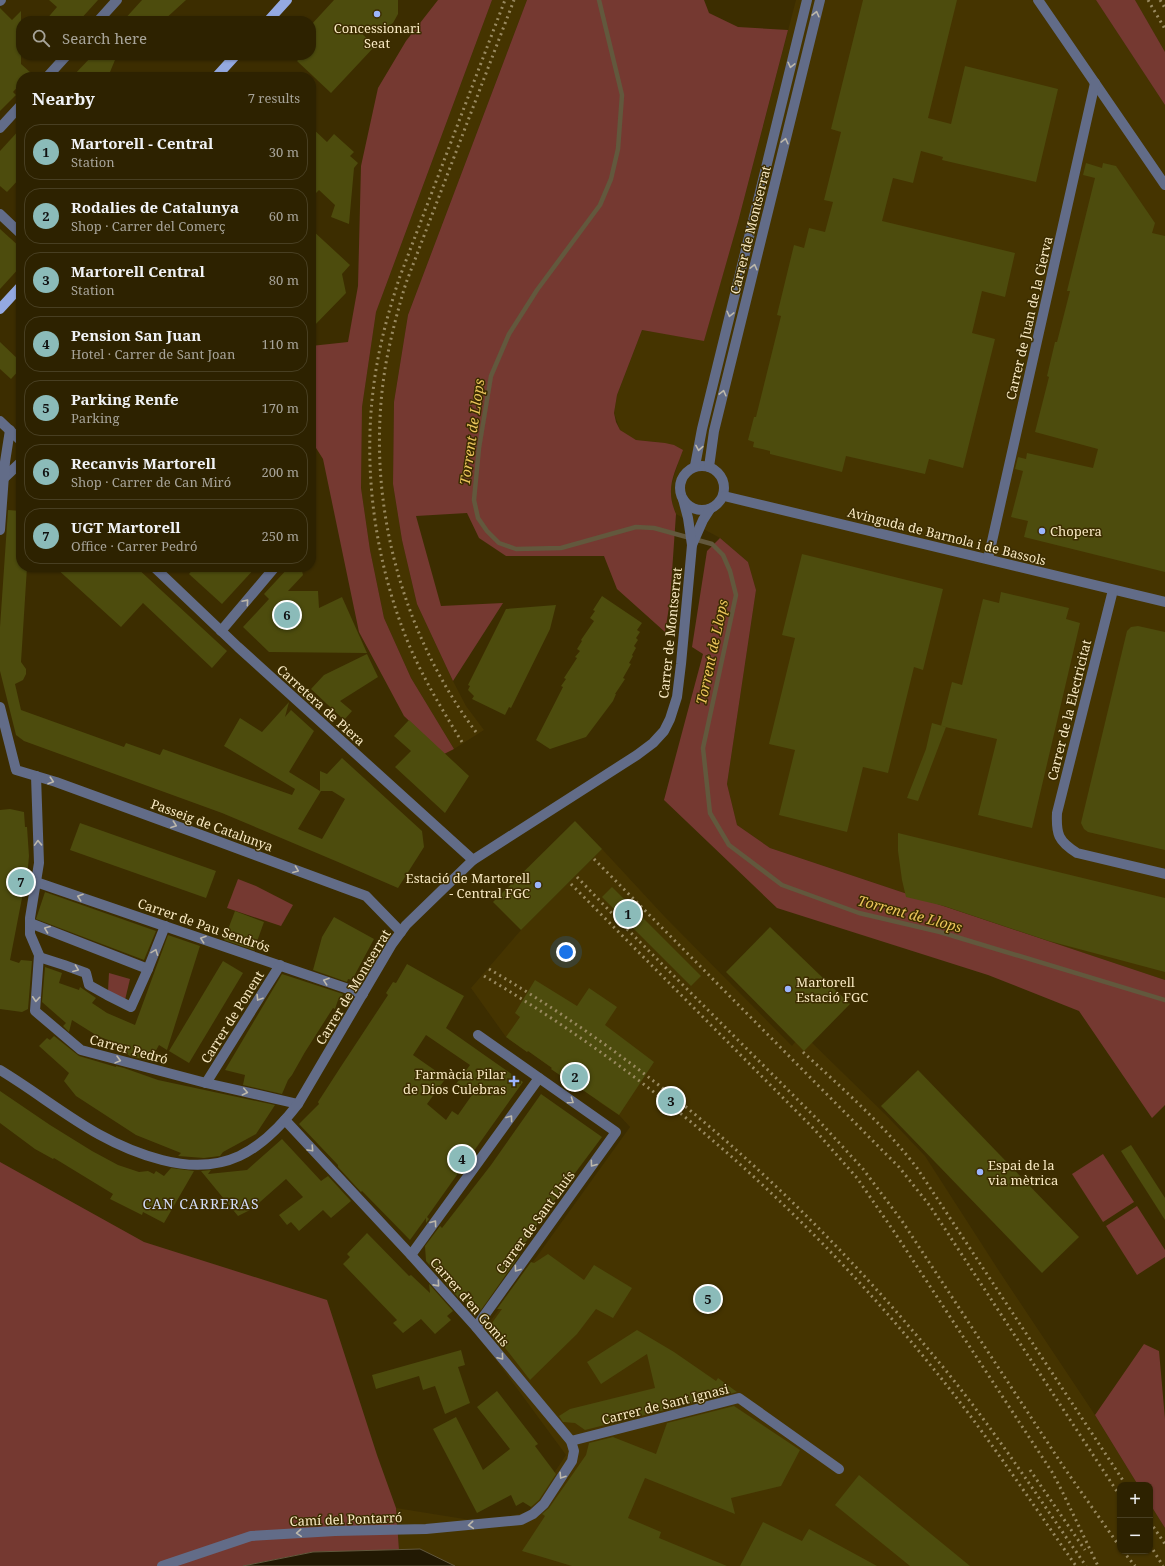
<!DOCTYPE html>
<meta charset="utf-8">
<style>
:root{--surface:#2d2200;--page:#392f0f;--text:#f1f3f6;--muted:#a7a499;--line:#483f22;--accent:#8bbbb9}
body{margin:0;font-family:"Noto Serif",serif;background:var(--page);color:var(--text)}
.controls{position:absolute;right:12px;bottom:12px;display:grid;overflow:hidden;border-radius:8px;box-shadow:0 1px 3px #0004}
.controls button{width:36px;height:36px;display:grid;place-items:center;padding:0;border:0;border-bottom:1px solid var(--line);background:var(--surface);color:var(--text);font:20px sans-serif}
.you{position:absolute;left:566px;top:952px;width:14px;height:14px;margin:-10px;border:3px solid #fff;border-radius:50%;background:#1a73e8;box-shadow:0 0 0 6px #1a73e833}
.badge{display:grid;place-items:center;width:26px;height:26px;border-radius:50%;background:var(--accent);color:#111;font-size:13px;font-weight:700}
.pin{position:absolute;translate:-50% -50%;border:2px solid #fff;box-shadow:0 1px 4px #0006}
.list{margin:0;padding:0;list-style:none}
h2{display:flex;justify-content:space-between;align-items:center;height:52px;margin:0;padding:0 16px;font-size:17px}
h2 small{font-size:13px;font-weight:400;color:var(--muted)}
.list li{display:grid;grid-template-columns:26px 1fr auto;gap:12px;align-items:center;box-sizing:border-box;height:56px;margin:0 8px 8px;padding:0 8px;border:1px solid var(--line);border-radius:16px}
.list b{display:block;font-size:15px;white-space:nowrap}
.list p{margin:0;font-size:13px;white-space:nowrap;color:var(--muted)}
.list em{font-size:13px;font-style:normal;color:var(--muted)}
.icon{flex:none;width:22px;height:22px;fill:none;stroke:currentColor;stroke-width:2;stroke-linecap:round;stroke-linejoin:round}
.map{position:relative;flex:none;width:1165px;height:1566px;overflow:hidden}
.search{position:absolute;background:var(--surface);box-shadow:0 1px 3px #0004;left:16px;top:16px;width:300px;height:44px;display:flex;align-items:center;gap:10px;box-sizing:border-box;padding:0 14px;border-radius:16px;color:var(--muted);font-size:15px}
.panel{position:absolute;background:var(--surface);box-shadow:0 1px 3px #0004;left:16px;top:72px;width:300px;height:500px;border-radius:16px}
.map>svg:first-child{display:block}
.built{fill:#453400}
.green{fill:#753931}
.water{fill:#221903;stroke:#62583d}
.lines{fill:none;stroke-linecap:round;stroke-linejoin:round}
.stream{stroke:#62583d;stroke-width:4.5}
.building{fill:#4d4c0d;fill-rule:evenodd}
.minor{stroke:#626c88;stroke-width:10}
.major{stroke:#94a9e1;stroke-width:10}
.rail{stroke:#998a60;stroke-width:3;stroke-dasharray:2 4;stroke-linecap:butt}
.oneway{stroke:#bdb8ab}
.poi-dot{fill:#9bb5fd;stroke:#3c2d00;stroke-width:1.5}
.labels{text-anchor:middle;stroke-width:3;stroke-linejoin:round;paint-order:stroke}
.poi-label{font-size:13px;fill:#f9eac3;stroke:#3c2d00;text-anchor:start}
.street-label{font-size:13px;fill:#f9eac3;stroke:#3c2d00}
.water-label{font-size:14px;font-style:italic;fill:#ecc55b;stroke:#3c2d00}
.neighbourhood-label{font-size:14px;letter-spacing:1px;fill:#d1dbf7;stroke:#3c2d00}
</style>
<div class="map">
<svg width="1165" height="1566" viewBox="0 0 1165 1566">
<rect width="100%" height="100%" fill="#3c2d00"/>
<g class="built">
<polygon points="492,0 527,0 408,315 394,402 393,484 402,540 417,604 453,681 466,706 484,730 454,749 411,678 384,618 370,550 361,488 362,407 376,312"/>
<polygon points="796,0 1096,0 1165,105 1165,980 770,848 737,825 727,784 756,590 748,562 720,538 676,514 673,506 670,489 679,460 656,442 636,440 627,436 620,430 614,413 617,395 642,330 704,340 738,222"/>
<polygon points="1135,0 1165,0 1165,52"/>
<polygon points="602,849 664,916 792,1046 802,1033 888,1117 925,1156 1001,1274 1095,1415 1138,1485 1120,1485 1120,1551 1150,1551 1150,1504 1165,1528 1165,1566 455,1566 420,1549 399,1550 396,1508 483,1522 528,1512 566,1455 479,1337 630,1127 619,1115 599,1102 599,1101 551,1069 552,1068 528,1051 527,1052 506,1037 471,988 521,930"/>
</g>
<g class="green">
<polygon points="438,0 492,0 376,312 362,407 361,488 370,550 384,618 411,678 454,749 444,754 404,716 359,632 323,459 311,440 311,346 348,342 358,286 361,166 378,88 406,41"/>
<path d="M527,0h177l5,13 29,14 50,3 -50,192 -34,119 -62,-11 -25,65 -3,18 2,9 4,8 16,10 29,3 9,2 9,5c-9,25 -18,38 -7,64l-6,87 -5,31 -48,-43 -13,-33h-98l-27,-18 -12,-25 -51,3 25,90 62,-3 -50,78 -36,-77 -15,-64 -9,-56 1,-82 14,-87z"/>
<polygon points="1096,0 1135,0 1165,52 1165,105"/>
<polygon points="720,538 748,562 756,590 727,784 737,825 770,848 1165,980 1165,1105 1152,1118 1079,1011 988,975 777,908 664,800 703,654 692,647 707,551"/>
<polygon points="238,879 256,886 293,905 281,926 227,908"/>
<polygon points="109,973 130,979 125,1000 108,991"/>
<polygon points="1103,1154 1134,1202 1103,1222 1072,1174"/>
<polygon points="0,1162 144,1242 327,1300 377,1455 396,1508 399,1550 313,1552 243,1566 0,1566"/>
<polygon points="1137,1206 1165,1250 1165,1257 1137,1275 1106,1226"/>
<polygon points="1144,1344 1159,1351 1165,1419 1165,1528 1150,1504 1150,1485 1138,1485 1095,1415"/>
</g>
<polygon class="water" points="420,1549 455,1566 243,1566 313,1552"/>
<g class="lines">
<polyline class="stream" points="599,0 622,95 618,149 611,179 600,205 537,290 509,334 491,376 479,448 474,500 478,518 487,531 499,543 516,549 561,548 636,527 654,528 712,544 723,555 730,571 736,595 703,748 710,813 729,845 782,885 859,913 940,932 1165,1000"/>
</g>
<g class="building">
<polygon points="49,0 98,0 79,21 45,21 57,7"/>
<polygon points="142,0 186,0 163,21 123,21"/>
<polygon points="334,0 398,0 398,14 393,23 384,29 357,29 375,46 331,93 297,61 303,55 311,55 311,25"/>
<polygon points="863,0 957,0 928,118 951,124 965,66 1058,89 1036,182 942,160 943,157 921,151 913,183 893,178 882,221 1015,253 1005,297 982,291 972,333 995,339 963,468 929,459 925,474 846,456 842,472 770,454 770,451 753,447 754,442 748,440 754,417 756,417 781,316 777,315 794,245 804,248 809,228 825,232 833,202 824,200 841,132 831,129"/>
<polygon points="0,8 12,20 21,11 21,64 31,73 27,77 21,77 21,83 13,92 16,95 0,111"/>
<polygon points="93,55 117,55 108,77 72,77"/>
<polygon points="311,127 327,142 334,134 354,152 350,156 358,163 354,168 349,224 331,217 335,205 319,190 311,198"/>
<polygon points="21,128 21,177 7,192 0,186 0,151"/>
<polygon points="1086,163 1102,168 1103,163 1116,166 1155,223 1152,233 1165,236 1165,572 1024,537 1028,521 1011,517 1023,471 1015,469 1018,457 1026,459 1027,453 1093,468 1098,449 1035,432 1049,377 1047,376 1055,342 1057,342 1070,291 1067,291 1095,178 1083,175"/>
<polygon points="0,229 21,248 21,266 0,289"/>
<polygon points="311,229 350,265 342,274 346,293 311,329"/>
<polygon points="0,342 21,362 21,368 11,379 0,369"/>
<path d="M8,510l13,1v56h6l-6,95 5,7v5l-3,6 -8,4 6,26 103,37 2,-4 34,12 3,-6 129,46 3,-6 -71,-43 16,-28 22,14 27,-30 -4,15 6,-7 23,21 -25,41 31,19v-20l7,3 15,-16 80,73 2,16 -26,41 -60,-26 -116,-49 -198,-72 -8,-6 -16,-64v-44zM321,791h11l13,8 -23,40 -24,-10z"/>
<polygon points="802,554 943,589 923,670 914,667 888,773 863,767 847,832 779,815 795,750 769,744 795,638 782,635"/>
<polygon points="55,567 136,567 227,651 212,668 143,603 121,627"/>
<polygon points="195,567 256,567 222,604 189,574"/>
<polygon points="289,567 301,567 303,575 288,591 318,591 319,608 342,597 367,653 269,652 243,627 269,599 264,594"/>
<polygon points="1001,592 1069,608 1066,619 1080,623 1032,828 978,815 997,739 941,726 952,682 962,685 983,599 999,603"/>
<polygon points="602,596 642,623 637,630 640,632 636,638 638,640 634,646 636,648 632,655 633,656 629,663 631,664 623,678 625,679 615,694 616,694 613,701 586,737 550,749 536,740 563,687 561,686 566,679 564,678 577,658 575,657 580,651 577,649 582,641 581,640 594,621 590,618 595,611 593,610"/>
<polygon points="556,605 550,629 511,708 509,707 505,715 472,699 474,696 468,690 470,686 468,685 506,609"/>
<polygon points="1138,626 1165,632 1165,850 1088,832 1084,829 1081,823 1127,631 1131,627"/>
<polygon points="367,654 378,677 340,701 352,711 344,720 311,689 324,675"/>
<polygon points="409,720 469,776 445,813 395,767 411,751 394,736"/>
<polygon points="932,723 946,727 918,801 907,798 926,749"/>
<polygon points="10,809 24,812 25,827 27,827 29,856 28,867 10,960 19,963 21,960 32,961 28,1009 22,1012 0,1009 0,810"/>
<polygon points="575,821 602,849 521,930 493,902"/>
<polygon points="80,823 216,871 206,898 70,850"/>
<polygon points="898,833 1165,898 1165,972 1049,941 944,906 906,897 902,880 898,851"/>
<polygon points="612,887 701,976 691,986 602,897"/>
<polygon points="45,892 156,931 144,960 36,919"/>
<polygon points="235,911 264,922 254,950 224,940"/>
<polygon points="334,917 374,939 352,980 348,979 347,982 313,970 322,937"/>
<polygon points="770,927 850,1004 804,1051 726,972"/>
<polygon points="168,935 200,946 167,1050 159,1045 150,1061 130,1056 122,1051 124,1047 96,1035 72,1020 69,1032 63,1026 66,1023 42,1002 45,967 62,973 59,983 79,990 80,987 96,998 92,1003 107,1013 135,1025"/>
<polygon points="223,961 243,973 189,1063 169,1051"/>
<path d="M407,964l57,32 -18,32 77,54 -96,135 2,2 -3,4v-5l-16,22 -48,-49 -1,1 -23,-25v-2l-39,-41 20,-20 -1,-2 22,-34 48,-73 -2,-2 7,-11 3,1zM426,1035l44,30 -14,19 16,11 -14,20 -6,-4 -6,9 -19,-16 19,-26 -33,-23z"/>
<polygon points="282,974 343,994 340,1001 338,1000 335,1009 333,1008 305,1052 292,1075 288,1080 282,1094 243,1085 245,1075 225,1070"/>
<polygon points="535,980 577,1006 589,988 617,1007 605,1025 654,1062 619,1115 574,1084 574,1085 551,1069 552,1068 528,1051 527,1052 506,1037 520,1017 515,1013"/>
<polygon points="54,1036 79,1056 116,1067 116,1066 124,1068 158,1080 275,1105 256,1134 223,1152 220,1156 204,1158 178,1156 181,1153 136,1135 76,1096 64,1081 69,1073 39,1046 47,1038 50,1040"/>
<polygon points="918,1070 1079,1237 1042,1273 881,1106"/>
<polygon points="0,1091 50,1125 92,1151 118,1165 139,1172 148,1171 154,1174 156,1171 164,1176 171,1168 194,1171 164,1223 143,1212 142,1215 110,1199 113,1194 54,1158 53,1159 35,1149 0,1123"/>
<polygon points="541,1094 602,1137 540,1220 518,1254 520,1255 481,1310 475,1310 464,1299 462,1302 426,1261 425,1246 440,1226 442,1228 491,1165"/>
<polygon points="282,1139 321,1181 328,1176 351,1201 331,1218 323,1210 299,1231 291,1222 287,1225 279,1215 303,1197 286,1179 252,1209 238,1216 201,1171 211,1170 208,1174 247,1170"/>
<polygon points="1131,1145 1165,1198 1165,1220 1121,1151"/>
<polygon points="367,1233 409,1276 411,1275 430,1293 429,1284 453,1311 447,1316 451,1320 435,1334 421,1319 403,1333 393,1323 397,1320 343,1264 350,1257 347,1254"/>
<polygon points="548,1254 584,1280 594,1265 632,1288 613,1318 596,1309 577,1334 530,1380 489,1327 502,1309 497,1309 531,1262 534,1263"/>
<polygon points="637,1330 674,1352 716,1381 718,1378 737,1392 585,1430 575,1423 563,1422 559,1416 570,1409 655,1388 647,1354 601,1384 587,1362"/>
<polygon points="461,1350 465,1365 458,1367 470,1403 445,1414 435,1386 423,1390 419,1376 376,1389 372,1375"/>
<polygon points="497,1391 538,1444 535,1446 556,1474 539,1500 531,1507 523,1502 516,1506 511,1495 477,1513 433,1429 456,1417 483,1470 510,1449 477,1407"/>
<polygon points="734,1406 800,1450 781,1486 731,1498 735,1514 645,1478 628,1518 661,1532 659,1538 727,1566 572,1566 522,1551 545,1516 542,1514 549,1508 586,1455 589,1443 613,1437 656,1454 667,1423"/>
<polygon points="859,1475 970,1566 910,1566 835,1505"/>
<polygon points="763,1522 802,1541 809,1529 877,1566 740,1566"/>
</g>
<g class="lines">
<g class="minor">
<polyline points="1038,0 1165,185"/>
<polyline points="0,1 1,0"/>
<polyline points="98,21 117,0"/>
<polyline points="47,77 67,55"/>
<polyline points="0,128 21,105"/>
<polyline points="0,214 21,234"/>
<polyline points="0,421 21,441"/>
<circle cx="702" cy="488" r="22"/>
<polyline points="695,466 702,429 807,0"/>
<polyline points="709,467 714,431 820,0"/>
<polyline points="4,478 21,462"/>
<polyline points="724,496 1165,602"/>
<polyline points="311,521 311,525"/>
<polyline points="0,530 5,462 10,430"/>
<polyline points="692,545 703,520 710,509"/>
<polyline points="988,559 1095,83"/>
<polyline points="154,567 238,647 473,860"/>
<path d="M1113,590l-56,223c-1,21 1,28 20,40l88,21"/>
<polyline points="221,631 275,567"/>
<polyline points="0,707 16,770 56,782 193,832 366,896 401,932"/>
<polyline points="36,776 39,863 30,918 30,934 39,955 35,1011 81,1050 206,1083 298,1104"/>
<polyline points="36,882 363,994"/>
<polyline points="30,923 148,969"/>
<polyline points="39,957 64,965 86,973 89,985 107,995 131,1007 148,969 165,926"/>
<path d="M0,1070c56,34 96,73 162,90 62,16 99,-8 136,-56l94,-160 14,-19 67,-65 164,-105 16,-12 11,-12 6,-12 7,-22 4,-33 11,-119 -4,-27 -5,-19"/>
<polyline points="206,1083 280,965"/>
<polyline points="411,1255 539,1078"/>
<polyline points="476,1327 616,1132 478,1035"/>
<polyline points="571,1441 739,1398 839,1469"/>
<polyline points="162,1566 251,1536 335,1531 426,1529 521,1520 533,1514 544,1504 572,1461 574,1451 571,1441 476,1327 411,1255 285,1120"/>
</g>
<g class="major">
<polyline points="268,21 287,0"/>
<polyline points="216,77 236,55"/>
<polyline points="0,309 21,286"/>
</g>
<g class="rail">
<polyline points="1148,0 1165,29"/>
<polyline points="1160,0 1165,8"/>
<path d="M476,732c-78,-104 -112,-241 -90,-369 5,-27 12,-54 20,-80l108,-283"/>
<path d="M462,742c-21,-34 -42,-69 -57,-107 -33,-85 -44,-181 -28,-271 5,-29 13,-57 22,-85l106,-279"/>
<polyline points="594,859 882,1150 899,1167 930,1206 1120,1496"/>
<polyline points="577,877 625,927 820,1122 863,1169 902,1221 1065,1469 1120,1547"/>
<polyline points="571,884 814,1129 857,1178 895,1233 1052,1472 1061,1489 1098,1566"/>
<path d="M489,969c172,101 322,237 449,392 54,65 100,136 148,205"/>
<path d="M484,976c171,101 323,236 448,391 52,63 97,132 144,199"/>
<path d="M803,1052c40,37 81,73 114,116l209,317"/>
<polyline points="1030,1470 1085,1550"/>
<polyline points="1150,1522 1165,1544"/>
<polyline points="1150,1545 1163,1566"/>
<polyline points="1123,1551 1135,1566"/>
</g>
</g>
<defs><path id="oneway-chevron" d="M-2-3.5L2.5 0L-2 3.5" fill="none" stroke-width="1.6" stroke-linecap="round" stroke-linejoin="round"/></defs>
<g class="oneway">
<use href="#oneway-chevron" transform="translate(816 14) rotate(-76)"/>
<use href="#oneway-chevron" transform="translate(791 65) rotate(104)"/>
<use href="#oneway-chevron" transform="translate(785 141) rotate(-76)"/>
<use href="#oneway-chevron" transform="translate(754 267) rotate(-76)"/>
<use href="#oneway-chevron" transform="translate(730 314) rotate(104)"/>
<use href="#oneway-chevron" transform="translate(723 393) rotate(-76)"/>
<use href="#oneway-chevron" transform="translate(699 448) rotate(100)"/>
<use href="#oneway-chevron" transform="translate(246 602) rotate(-49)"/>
<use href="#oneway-chevron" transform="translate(51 781) rotate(18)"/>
<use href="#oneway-chevron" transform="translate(174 825) rotate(20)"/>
<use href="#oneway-chevron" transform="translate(38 843) rotate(-92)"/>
<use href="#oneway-chevron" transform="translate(296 870) rotate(21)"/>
<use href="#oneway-chevron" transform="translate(80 897) rotate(-161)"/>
<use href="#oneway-chevron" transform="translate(47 929) rotate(-159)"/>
<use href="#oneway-chevron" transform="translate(203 939) rotate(-161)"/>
<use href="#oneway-chevron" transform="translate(155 952) rotate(-69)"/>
<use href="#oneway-chevron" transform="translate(76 969) rotate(21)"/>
<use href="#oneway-chevron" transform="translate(326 981) rotate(-161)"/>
<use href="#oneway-chevron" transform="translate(259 998) rotate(122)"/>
<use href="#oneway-chevron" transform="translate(36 999) rotate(94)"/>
<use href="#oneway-chevron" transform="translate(118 1060) rotate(15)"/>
<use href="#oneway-chevron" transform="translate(245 1092) rotate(13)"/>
<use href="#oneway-chevron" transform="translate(571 1101) rotate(35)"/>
<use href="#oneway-chevron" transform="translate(510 1118) rotate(-54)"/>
<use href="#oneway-chevron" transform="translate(311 1149) rotate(47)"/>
<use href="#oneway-chevron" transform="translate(593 1164) rotate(126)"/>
<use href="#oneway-chevron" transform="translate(434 1223) rotate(-54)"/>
<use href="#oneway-chevron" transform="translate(517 1269) rotate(126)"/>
<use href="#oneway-chevron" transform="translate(437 1284) rotate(48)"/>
<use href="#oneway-chevron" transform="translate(501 1357) rotate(50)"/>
<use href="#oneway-chevron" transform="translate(562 1476) rotate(123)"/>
<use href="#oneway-chevron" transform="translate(471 1525) rotate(175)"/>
<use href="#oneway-chevron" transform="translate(299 1533) rotate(176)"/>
</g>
<g class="poi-dot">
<circle cx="377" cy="14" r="4"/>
<circle cx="1042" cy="531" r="4"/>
<circle cx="538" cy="885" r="4"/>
<circle cx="788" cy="989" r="4"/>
<path d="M512 1075h4v4h4v4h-4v4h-4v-4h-4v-4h4z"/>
<circle cx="980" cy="1172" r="4"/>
</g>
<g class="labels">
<g class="poi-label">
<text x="377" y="33" text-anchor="middle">Concessionari<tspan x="377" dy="15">Seat</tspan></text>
<text x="1050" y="536">Chopera</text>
<text x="530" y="883" text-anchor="end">Estació de Martorell<tspan x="530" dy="15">- Central FGC</tspan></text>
<text x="796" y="987">Martorell<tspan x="796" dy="15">Estació FGC</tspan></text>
<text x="506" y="1079" text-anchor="end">Farmàcia Pilar<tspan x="506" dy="15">de Dios Culebras</tspan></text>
<text x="988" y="1170">Espai de la<tspan x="988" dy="15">via mètrica</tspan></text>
</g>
<g class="street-label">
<text transform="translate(750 230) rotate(-76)" y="5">Carrer de Montserrat</text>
<text transform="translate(1029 318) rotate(-77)" y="5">Carrer de Juan de la Cierva</text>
<text transform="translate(947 536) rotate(14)" y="5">Avinguda de Barnola i de Bassols</text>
<text transform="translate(670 633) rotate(-84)" y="5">Carrer de Montserrat</text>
<text transform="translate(321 705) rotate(42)" y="5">Carretera de Piera</text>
<text transform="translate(1069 710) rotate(-76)" y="5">Carrer de la Electricitat</text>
<text transform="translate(212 825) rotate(20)" y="5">Passeig de Catalunya</text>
<text transform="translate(204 925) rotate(19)" y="5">Carrer de Pau Sendrós</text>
<text transform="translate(353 987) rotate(-59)" y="5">Carrer de Montserrat</text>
<text transform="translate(232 1017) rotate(-58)" y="5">Carrer de Ponent</text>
<text transform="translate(129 1049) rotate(15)" y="5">Carrer Pedró</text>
<text transform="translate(535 1222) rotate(-54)" y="5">Carrer de Sant Lluís</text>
<text transform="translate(470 1302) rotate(49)" y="5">Carrer d'en Gomis</text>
<text transform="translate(665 1404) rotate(-14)" y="5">Carrer de Sant Ignasi</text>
<text transform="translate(346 1519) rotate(-2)" y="5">Camí del Pontarró</text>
</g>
<g class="water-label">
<text transform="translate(472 432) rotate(-82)" y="5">Torrent de Llops</text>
<text transform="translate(712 652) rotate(-78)" y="5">Torrent de Llops</text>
<text transform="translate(910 914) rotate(15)" y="5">Torrent de Llops</text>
</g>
<g class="neighbourhood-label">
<text x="201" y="1209">CAN CARRERAS</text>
</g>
</g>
</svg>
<div class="controls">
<button>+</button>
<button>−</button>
</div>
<div class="you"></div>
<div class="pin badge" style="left:628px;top:914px">1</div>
<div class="pin badge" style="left:575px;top:1077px">2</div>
<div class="pin badge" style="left:671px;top:1101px">3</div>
<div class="pin badge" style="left:462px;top:1159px">4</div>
<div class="pin badge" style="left:708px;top:1299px">5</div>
<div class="pin badge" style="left:287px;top:615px">6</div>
<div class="pin badge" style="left:21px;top:882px">7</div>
<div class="search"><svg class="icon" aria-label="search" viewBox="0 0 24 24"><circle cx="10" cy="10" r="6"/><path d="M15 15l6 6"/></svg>Search here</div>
<section class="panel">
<h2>Nearby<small>7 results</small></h2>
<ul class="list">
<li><span class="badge">1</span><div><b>Martorell - Central</b><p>Station</p></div><em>30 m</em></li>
<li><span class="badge">2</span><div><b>Rodalies de Catalunya</b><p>Shop · Carrer del Comerç</p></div><em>60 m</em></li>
<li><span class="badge">3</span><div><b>Martorell Central</b><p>Station</p></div><em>80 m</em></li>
<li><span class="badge">4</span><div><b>Pension San Juan</b><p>Hotel · Carrer de Sant Joan</p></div><em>110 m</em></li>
<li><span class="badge">5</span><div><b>Parking Renfe</b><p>Parking</p></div><em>170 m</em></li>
<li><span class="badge">6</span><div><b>Recanvis Martorell</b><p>Shop · Carrer de Can Miró</p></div><em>200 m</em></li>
<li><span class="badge">7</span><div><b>UGT Martorell</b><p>Office · Carrer Pedró</p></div><em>250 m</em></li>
</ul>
</section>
</div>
